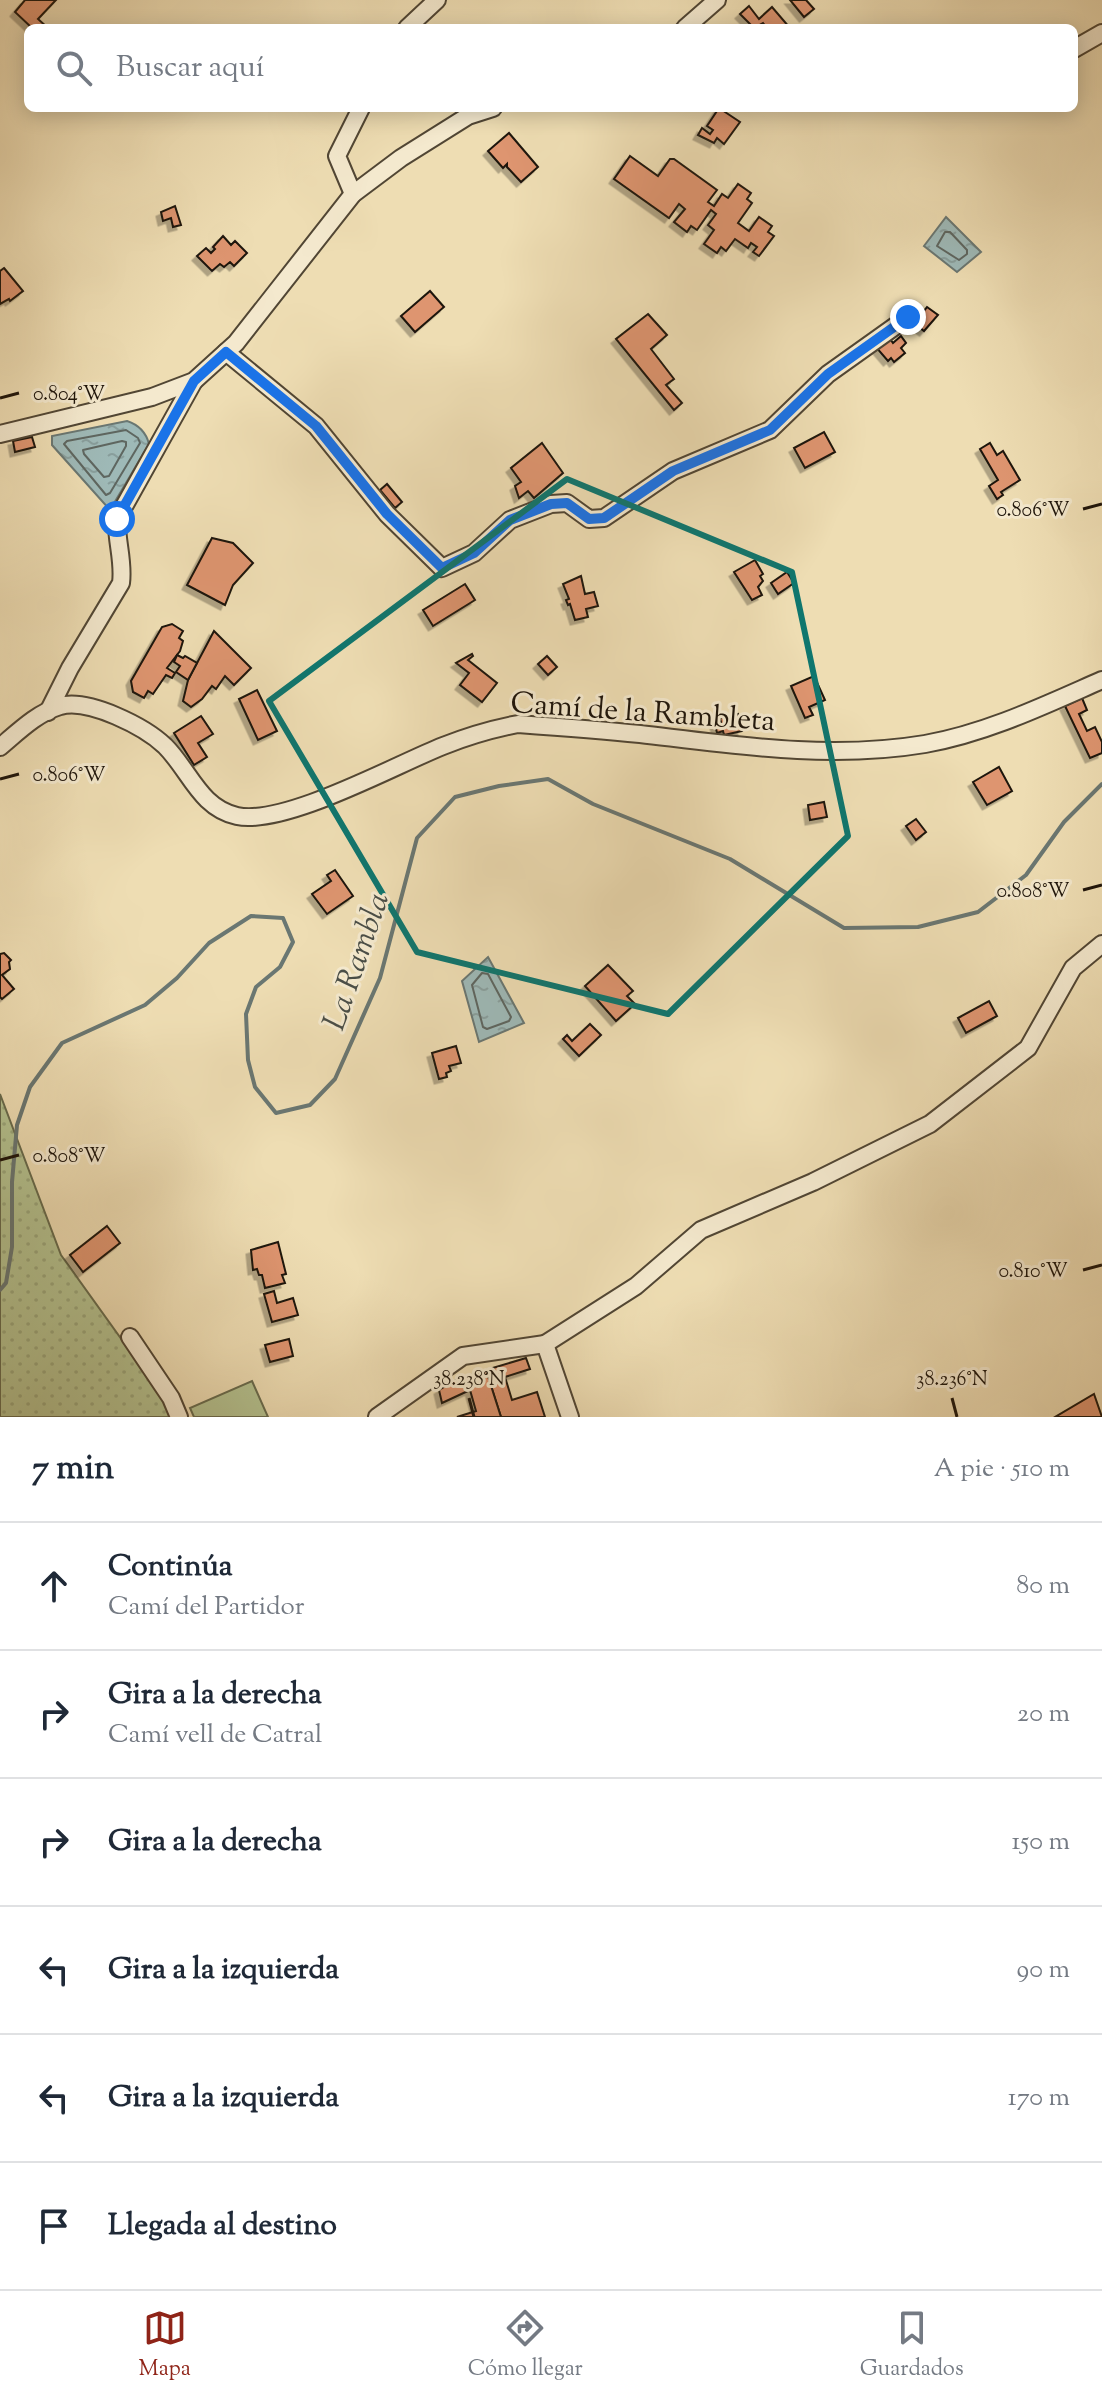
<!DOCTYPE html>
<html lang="es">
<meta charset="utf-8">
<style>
:root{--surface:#fff;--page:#f2f2f3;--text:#1f2937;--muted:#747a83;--line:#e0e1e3;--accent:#8f2418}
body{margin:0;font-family:"Sorts Mill Goudy",serif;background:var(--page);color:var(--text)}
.stop{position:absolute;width:24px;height:24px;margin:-18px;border:6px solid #1a73e8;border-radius:50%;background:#fff}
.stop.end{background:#1a73e8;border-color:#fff;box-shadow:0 2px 8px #0008}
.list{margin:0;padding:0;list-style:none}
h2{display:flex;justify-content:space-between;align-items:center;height:104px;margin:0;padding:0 32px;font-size:34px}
h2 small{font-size:26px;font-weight:400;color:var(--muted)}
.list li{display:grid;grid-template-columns:52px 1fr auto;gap:24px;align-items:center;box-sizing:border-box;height:128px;padding:0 32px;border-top:2px solid var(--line)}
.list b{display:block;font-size:30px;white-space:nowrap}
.list p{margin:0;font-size:26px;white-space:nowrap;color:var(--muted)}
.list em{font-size:26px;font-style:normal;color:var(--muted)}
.icon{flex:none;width:44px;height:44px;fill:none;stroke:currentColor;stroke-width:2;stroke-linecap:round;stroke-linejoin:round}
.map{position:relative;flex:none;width:1102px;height:1417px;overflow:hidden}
.search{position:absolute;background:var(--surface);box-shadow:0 4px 20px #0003;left:24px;right:24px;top:24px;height:88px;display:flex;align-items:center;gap:20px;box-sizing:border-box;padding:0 28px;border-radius:12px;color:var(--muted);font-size:30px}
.sheet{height:872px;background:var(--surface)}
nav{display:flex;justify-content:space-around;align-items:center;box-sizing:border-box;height:112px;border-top:2px solid var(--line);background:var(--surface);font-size:22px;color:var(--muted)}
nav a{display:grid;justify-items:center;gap:4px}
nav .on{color:var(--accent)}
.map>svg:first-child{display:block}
.grass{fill:url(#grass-dots);stroke:#686b4d;stroke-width:2}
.pitch{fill:#b4c290;stroke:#686b4d;stroke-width:2}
.water{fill:url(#water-ripples);stroke:#6a7772;stroke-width:2}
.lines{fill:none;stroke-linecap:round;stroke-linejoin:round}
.shore{stroke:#5e6660;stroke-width:2}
.stream{stroke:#6a7772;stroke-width:4}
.building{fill:#de956f;stroke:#1d140a;stroke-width:2;filter:url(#shadow)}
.minor-casing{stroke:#514634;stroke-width:20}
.minor{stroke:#f4e9ce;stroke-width:16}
.route{stroke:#1a73e8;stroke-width:10}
.marked{fill:none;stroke:#0f766e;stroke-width:6;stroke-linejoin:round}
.ticks{fill:none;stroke:#1d140a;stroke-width:3}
.labels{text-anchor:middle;stroke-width:6;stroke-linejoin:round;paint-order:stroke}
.street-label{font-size:30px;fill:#1d140a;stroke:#f4e9ce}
.water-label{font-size:32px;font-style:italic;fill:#4a4e47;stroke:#f4e9ce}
.ticks-label{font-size:20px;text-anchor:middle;fill:#1d140a;stroke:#f4e9ce;stroke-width:6;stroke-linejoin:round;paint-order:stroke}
</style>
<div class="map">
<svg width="1102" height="1417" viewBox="0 0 1102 1417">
<defs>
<pattern id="grass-dots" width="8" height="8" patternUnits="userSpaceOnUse" patternTransform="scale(2)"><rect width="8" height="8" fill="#b4c290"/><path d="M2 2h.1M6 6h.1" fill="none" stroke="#9aa67b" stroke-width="1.8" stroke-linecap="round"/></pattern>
<pattern id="water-ripples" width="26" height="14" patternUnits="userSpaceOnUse" patternTransform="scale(2)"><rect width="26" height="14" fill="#9eb9b7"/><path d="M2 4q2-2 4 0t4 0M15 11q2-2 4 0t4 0" fill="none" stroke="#889e9c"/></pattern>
<filter id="shadow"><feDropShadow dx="-4.5" dy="4.5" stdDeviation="0" flood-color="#0004"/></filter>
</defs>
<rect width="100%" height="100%" fill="#eeddb3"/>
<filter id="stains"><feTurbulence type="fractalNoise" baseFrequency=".0025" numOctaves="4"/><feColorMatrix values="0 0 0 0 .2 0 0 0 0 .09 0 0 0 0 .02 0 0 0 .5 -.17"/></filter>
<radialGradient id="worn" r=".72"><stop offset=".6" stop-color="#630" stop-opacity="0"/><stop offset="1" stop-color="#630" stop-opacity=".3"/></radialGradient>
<polygon class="grass" points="0,1094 61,1255 165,1400 172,1417 0,1417"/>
<polygon class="pitch" points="252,1381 268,1417 194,1417 190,1408"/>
<g class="water">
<polygon points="946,217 981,252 957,272 924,246"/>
<path d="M127,421c12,4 19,11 22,23l-39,66 -58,-65v-9z"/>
<polygon points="488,957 524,1023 479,1042 462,981"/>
</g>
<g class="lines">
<g class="shore">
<polygon points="945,232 950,232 967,250 967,254 959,260 937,246"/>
<polygon points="126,430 138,438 140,443 110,493 106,495 64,444 67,441"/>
<polygon points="122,441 126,442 126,446 109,476 104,477 84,454 83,450"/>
<polygon points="482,973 488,974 511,1017 509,1021 487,1029 483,1027 472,985"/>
</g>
<polyline class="stream" points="0,1290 6,1283 12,1247 12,1182 17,1125 30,1087 62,1043 145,1005 177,978 209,943 251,916 283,918 293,942 280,967 256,987 246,1014 248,1060 255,1087 276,1113 310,1105 335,1079 380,978 417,838 455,797 499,786 548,779 593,804 730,859 844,928 918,927 978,912 1026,875 1064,822 1102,784"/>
</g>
<g class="building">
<polygon points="25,0 56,0 38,19 48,28 32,28 15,12"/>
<polygon points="790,0 806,0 814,9 804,17"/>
<polygon points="749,6 759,19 772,7 790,28 767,28 763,23 754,28 740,14"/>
<polygon points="719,108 740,122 724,144 717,138 714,143 698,135 702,128 710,134 713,130 707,126"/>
<polygon points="509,133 538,167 521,182 507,167 507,164 503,168 488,151"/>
<polygon points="630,156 658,176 670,159 674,159 717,190 708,202 714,206 722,194 728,198 738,184 751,193 747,199 752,203 738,223 749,231 759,217 772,226 768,232 774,236 759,256 753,252 757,247 751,243 748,248 735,239 726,251 721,247 717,253 704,244 714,230 708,225 716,214 711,210 697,230 691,226 687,232 674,222 685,209 679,204 669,218 614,179"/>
<polygon points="175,206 181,225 173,227 171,218 163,221 161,212"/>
<polygon points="223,236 231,245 235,241 247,253 234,266 230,262 224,267 220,264 212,271 197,256 206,248 211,253 215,249 213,247"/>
<polygon points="4,268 23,291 10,301 9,299 0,304 0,271"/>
<polygon points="430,291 444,307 415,332 401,316"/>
<polygon points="927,307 938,315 924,331 914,323"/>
<polygon points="648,314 667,335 651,349 674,379 666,385 682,403 674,410 616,339"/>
<polygon points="888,336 893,343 901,336 906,343 901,348 905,353 894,362 891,358 888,361 875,346"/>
<polygon points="824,432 835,452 805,468 794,448"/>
<polygon points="32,437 35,447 15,452 13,441"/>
<polygon points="542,443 563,473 534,498 528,491 519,498 515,486 521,482 511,468"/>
<polygon points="990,443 997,455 1003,451 1020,480 1001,492 1003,495 997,499 989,486 998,480 980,449"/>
<polygon points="387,484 402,502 395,508 380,490"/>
<polygon points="212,538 233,543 253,563 233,585 225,605 187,585"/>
<polygon points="755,560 763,574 760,576 763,581 758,587 762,595 752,600 734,572"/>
<polygon points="787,572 794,583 778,594 771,583"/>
<polygon points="581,576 585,594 594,592 598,606 586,609 588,617 575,620 570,604 568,605 566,600 569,599 563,584"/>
<polygon points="465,584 475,600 433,626 423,610"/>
<polygon points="172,624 183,631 179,638 183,641 180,651 167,668 175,673 172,678 166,675 153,694 148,691 144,698 133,692 131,681 162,627"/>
<polygon points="214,631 251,668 234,685 225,676 216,689 212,686 202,699 191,707 183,701 188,680"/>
<polygon points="472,654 473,656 468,660 497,683 482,702 460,685 469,673 456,663"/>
<polygon points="177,655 183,658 185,656 197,663 188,680 176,672 180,666 174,662"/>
<polygon points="547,656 557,667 548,675 538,664"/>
<polygon points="814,676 825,700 809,707 813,715 805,718 791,686"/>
<polygon points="257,690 277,731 258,740 239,699"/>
<polygon points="1082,698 1087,710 1079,714 1087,731 1095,727 1102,742 1102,753 1090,758 1065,706"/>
<polygon points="738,714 742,731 724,735 723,731 717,733 715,724 721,722 720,718"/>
<polygon points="201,716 213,734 198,743 207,757 194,765 174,733"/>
<polygon points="999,767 1012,791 987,805 973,782"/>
<polygon points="824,802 827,817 810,820 808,805"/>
<polygon points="916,819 926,832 916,840 906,826"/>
<polygon points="335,870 353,896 327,914 312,894 331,881 327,875"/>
<polygon points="4,953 11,960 9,962 10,969 2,975 14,989 2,999 0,997 0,954"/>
<polygon points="608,965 633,991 627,996 635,1004 616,1021 585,986"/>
<polygon points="989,1001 997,1016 966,1033 958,1018"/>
<polygon points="590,1024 601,1035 579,1056 563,1039 567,1035 572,1041"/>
<polygon points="456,1046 461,1063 449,1066 451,1071 446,1073 447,1077 439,1079 432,1053"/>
<polygon points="107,1226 120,1243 83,1272 70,1255"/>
<polygon points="278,1242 286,1274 282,1275 285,1283 265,1288 262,1275 259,1275 257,1269 253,1270 251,1250"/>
<polygon points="274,1291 277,1303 293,1298 298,1315 272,1322 264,1294"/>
<polygon points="289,1339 293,1356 270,1362 265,1345"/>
<polygon points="526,1358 530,1369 505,1377 512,1400 537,1392 545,1417 501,1417 486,1370"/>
<polygon points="486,1370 501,1417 457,1417 476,1411 470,1390 442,1403 439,1390 456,1380"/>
<polygon points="1094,1394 1102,1417 1055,1417"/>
</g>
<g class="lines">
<g class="minor-casing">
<g id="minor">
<polyline points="407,28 437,0"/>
<polyline points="685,28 717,0"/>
<polyline points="1074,49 1102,33"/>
<polyline points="353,194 337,156 361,108"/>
<polyline points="226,352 316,426 387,514 442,568 474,553 510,520 551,504 567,503 589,519 604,518 673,471 770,430 828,374 908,317"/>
<polyline points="0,434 152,397 194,381 236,343 353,194 401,158 468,116 493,108"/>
<path d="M48,712l22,-44 51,-85c3,-22 -5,-42 -4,-64l77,-138"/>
<path d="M0,747c18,-15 37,-34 60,-41 29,-8 85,21 105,40 25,25 35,62 72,70 48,10 158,-51 206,-70 25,-10 49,-17 75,-22 41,3 81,6 122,10 94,11 190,26 285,10 62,-11 120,-39 177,-64"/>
<polyline points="130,1337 171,1398 179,1417"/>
<polyline points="545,1344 636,1286 701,1230 813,1182 930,1124 1028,1048 1073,968 1102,944"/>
<polyline points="377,1417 463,1356 545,1344 570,1417"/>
</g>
</g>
<use href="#minor" class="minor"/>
</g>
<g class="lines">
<polyline class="route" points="117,519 194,381 226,352 316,426 387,514 442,568 474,553 510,520 551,504 567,503 589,519 604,518 673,471 770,430 828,374 908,317"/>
</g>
<path class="marked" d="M567,479l225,93 56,264 -180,178 -251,-62 -148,-251z"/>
<path class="ticks" d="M0,398l19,-5M1083,509l19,-5M0,779l19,-5M1083,890l19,-5M0,1160l19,-5M1083,1270l19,-5M469,1398l5,19M952,1398l5,19"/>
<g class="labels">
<g class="street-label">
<text transform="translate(643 711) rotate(4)" y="10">Camí de la Rambleta</text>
</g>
<g class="water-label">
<text transform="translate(355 961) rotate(-71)" y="11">La Rambla</text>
</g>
</g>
<g class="ticks-label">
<text x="69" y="400">0.804°W</text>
<text x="1033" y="516">0.806°W</text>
<text x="69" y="781">0.806°W</text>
<text x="1033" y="897">0.808°W</text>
<text x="69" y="1162">0.808°W</text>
<text x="1033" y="1277">0.810°W</text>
<text x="469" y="1385">38.238°N</text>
<text x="952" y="1385">38.236°N</text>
</g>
<rect width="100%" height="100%" filter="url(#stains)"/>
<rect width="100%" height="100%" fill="url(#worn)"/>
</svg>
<div class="stop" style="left:117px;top:519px"></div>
<div class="stop end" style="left:908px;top:317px"></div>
<div class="search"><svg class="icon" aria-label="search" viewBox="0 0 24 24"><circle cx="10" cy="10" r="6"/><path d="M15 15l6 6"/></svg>Buscar aquí</div>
</div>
<section class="sheet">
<h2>7 min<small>A pie · 510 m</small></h2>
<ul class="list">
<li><svg class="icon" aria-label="ahead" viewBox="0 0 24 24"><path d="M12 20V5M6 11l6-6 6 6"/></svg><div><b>Continúa</b><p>Camí del Partidor</p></div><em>80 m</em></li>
<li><svg class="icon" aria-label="right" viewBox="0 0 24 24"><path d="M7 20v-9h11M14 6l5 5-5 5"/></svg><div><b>Gira a la derecha</b><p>Camí vell de Catral</p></div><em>20 m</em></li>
<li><svg class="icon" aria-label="right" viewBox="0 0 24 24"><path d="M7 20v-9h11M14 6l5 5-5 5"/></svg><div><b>Gira a la derecha</b></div><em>150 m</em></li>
<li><svg class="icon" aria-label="left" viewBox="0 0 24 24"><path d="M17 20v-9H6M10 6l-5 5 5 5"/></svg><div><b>Gira a la izquierda</b></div><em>90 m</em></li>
<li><svg class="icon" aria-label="left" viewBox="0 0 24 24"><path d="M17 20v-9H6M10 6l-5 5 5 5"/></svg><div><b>Gira a la izquierda</b></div><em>170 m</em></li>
<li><svg class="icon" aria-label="arrive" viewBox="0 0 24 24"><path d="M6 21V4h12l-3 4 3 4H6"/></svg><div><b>Llegada al destino</b></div></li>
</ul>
</section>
<nav>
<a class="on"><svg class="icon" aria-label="map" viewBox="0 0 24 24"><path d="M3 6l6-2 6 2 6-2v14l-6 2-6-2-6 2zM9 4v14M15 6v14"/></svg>Mapa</a>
<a><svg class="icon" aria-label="directions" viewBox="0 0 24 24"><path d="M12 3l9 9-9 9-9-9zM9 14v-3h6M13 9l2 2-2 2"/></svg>Cómo llegar</a>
<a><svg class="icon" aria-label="saved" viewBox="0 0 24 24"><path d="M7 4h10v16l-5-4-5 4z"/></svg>Guardados</a>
</nav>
